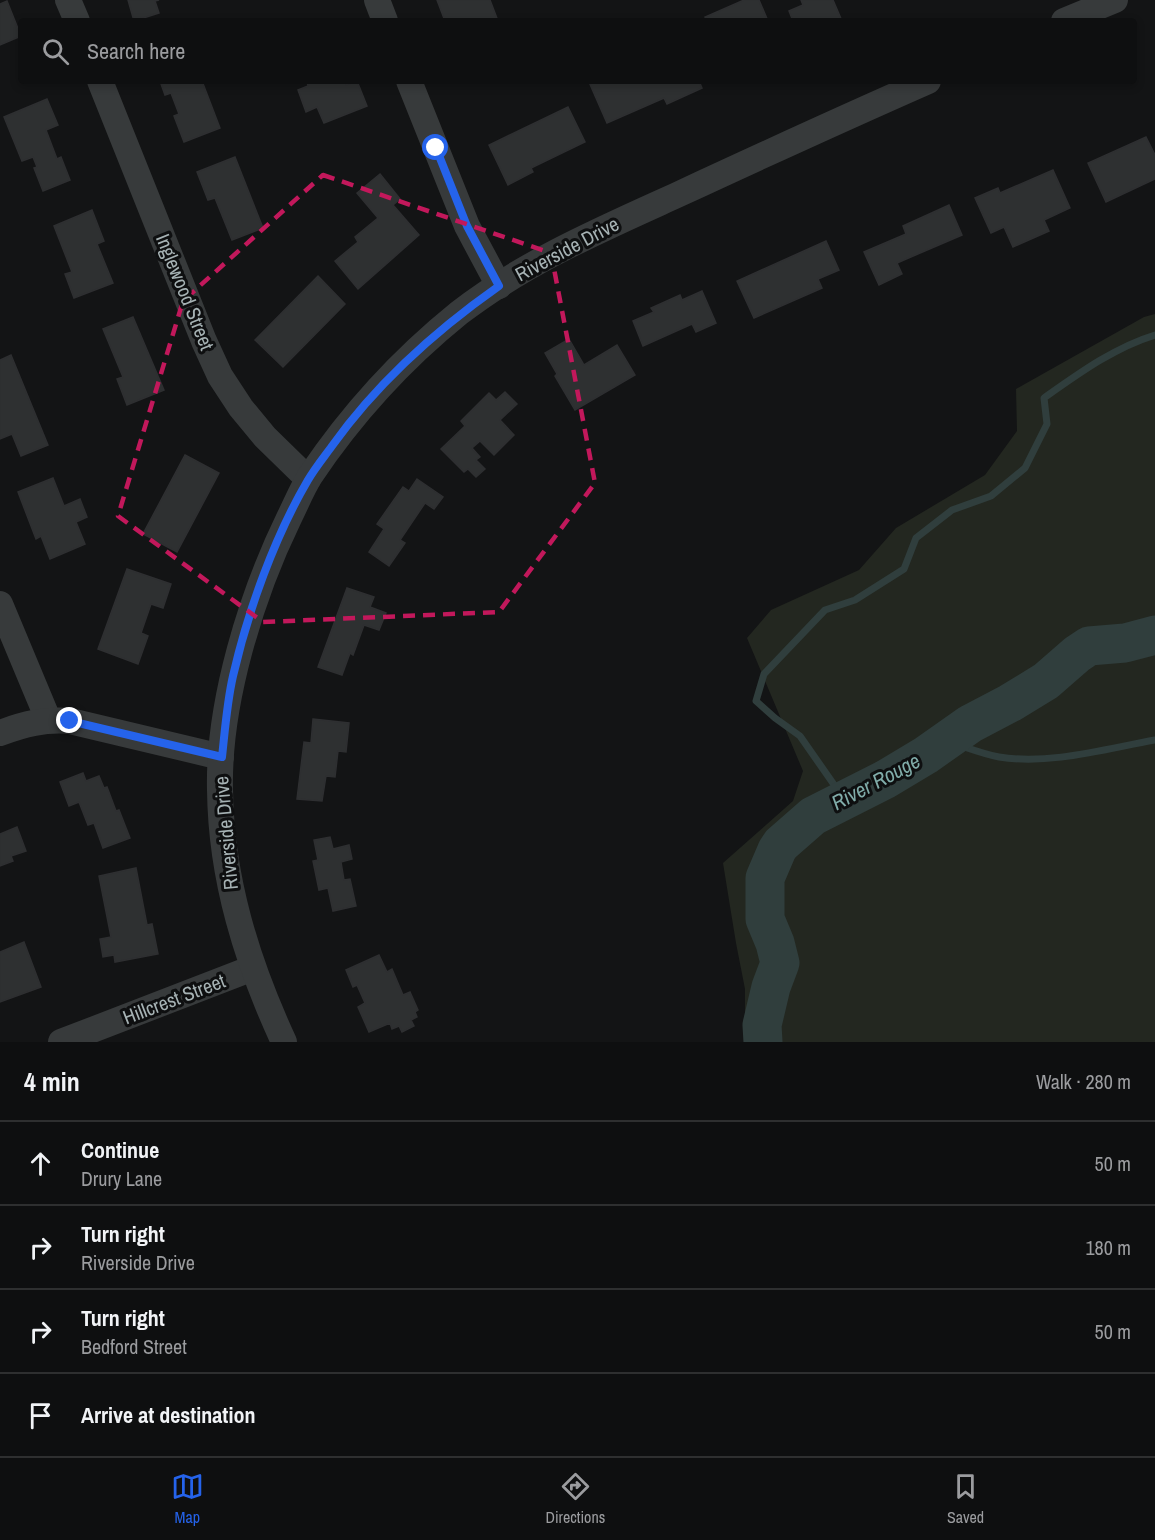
<!DOCTYPE html>
<meta charset="utf-8">
<style>
:root{--surface:#0e0f10;--page:#171819;--text:#f1f3f6;--muted:#9b9c9f;--line:#2e2f30;--accent:#2563eb}
body{margin:0;font-family:"Archivo Narrow",sans-serif;background:var(--page);color:var(--text)}
.stop{position:absolute;width:18px;height:18px;margin:-14px;border:4px solid #2563eb;border-radius:50%;background:#fff}
.stop.end{background:#2563eb;border-color:#fff;box-shadow:0 2px 6px #0008}
.list{margin:0;padding:0;list-style:none}
h2{display:flex;justify-content:space-between;align-items:center;height:78px;margin:0;padding:0 24px;font-size:26px}
h2 small{font-size:20px;font-weight:400;color:var(--muted)}
.list li{display:grid;grid-template-columns:39px 1fr auto;gap:18px;align-items:center;box-sizing:border-box;height:84px;padding:0 24px;border-top:2px solid var(--line)}
.list b{display:block;font-size:22px;white-space:nowrap}
.list p{margin:0;font-size:20px;white-space:nowrap;color:var(--muted)}
.list em{font-size:20px;font-style:normal;color:var(--muted)}
.icon{flex:none;width:33px;height:33px;fill:none;stroke:currentColor;stroke-width:2;stroke-linecap:round;stroke-linejoin:round}
.map{position:relative;flex:none;width:1155px;height:1042px;overflow:hidden}
.search{position:absolute;background:var(--surface);box-shadow:0 3px 9px #0003;left:18px;right:18px;top:18px;height:66px;display:flex;align-items:center;gap:15px;box-sizing:border-box;padding:0 21px;border-radius:6px;color:var(--muted);font-size:22px}
.sheet{height:414px;background:var(--surface)}
nav{display:flex;justify-content:space-around;align-items:center;box-sizing:border-box;height:84px;border-top:2px solid var(--line);background:var(--surface);font-size:16px;color:var(--muted)}
nav a{display:grid;justify-items:center;gap:3px}
nav .on{color:var(--accent)}
.map>svg:first-child{display:block}
.green{fill:#232720}
.lines{fill:none;stroke-linecap:round;stroke-linejoin:round}
.stream{stroke:#303e3d;stroke-width:7}
.river{stroke:#303e3d;stroke-width:39}
.building{fill:#2e3031;stroke:#2e2f31;stroke-width:1.5}
.minor{stroke:#373a3b;stroke-width:26}
.route{stroke:#2563eb;stroke-width:8}
.marked{fill:none;stroke:#c2185b;stroke-width:4.5;stroke-dasharray:12 8;stroke-linejoin:round}
.labels{text-anchor:middle;stroke-width:6;stroke-linejoin:round;paint-order:stroke}
.street-label{font-size:20px;fill:#a6b2b4;stroke:#0e0f10}
.water-label{font-size:21px;font-style:italic;fill:#80aca9;stroke:#0e0f10}
</style>
<div class="map">
<svg width="1155" height="1042" viewBox="0 0 1155 1042">
<rect width="100%" height="100%" fill="#131415"/>
<polygon class="green" points="1155,314 1155,1042 745,1042 745,989 736,943 723,863 793,801 803,771 747,638 771,610 859,570 896,528 985,475 1017,431 1016,389 1144,317"/>
<g class="lines">
<g class="stream">
<path d="M946,741c17,5 36,13 53,16 51,8 106,-8 156,-17"/>
<path d="M844,799l-44,-63 -25,-18 -19,-17 8,-27 61,-64 30,-10 49,-31 12,-31 36,-28 39,-14 34,-28 22,-44 -3,-26c34,-24 71,-51 111,-63"/>
</g>
<polyline class="river" points="763,1042 762,1025 771,987 780,963 775,943 765,919 765,878 777,850 781,844 813,816 886,779 926,755 970,724 1010,703 1046,681 1077,654 1089,646 1125,643 1155,635"/>
</g>
<g class="building">
<polygon points="128,0 159,0 155,1 159,13 134,21"/>
<polygon points="437,0 490,0 498,21 445,21"/>
<polygon points="744,0 759,0 768,21 707,21 705,17"/>
<polygon points="801,0 833,0 842,21 793,21 789,11 803,5"/>
<polygon points="7,1 21,36 0,45 0,4"/>
<polygon points="160,81 202,81 220,128 184,142 174,116 179,114 171,93 165,95"/>
<polygon points="307,81 345,81 346,85 357,81 367,106 324,123 317,107 306,112 298,90 308,86"/>
<polygon points="592,81 699,81 702,88 667,104 664,98 607,123 589,82"/>
<polygon points="47,99 58,125 46,130 57,159 61,157 70,180 43,191 34,168 37,167 33,157 22,161 4,117"/>
<polygon points="568,107 585,142 531,168 533,172 508,185 489,145"/>
<polygon points="1146,137 1155,155 1155,179 1106,202 1088,163"/>
<polygon points="235,157 263,228 232,240 215,198 208,200 197,172"/>
<polygon points="1053,170 1070,208 1044,220 1049,231 1013,247 1004,227 991,233 975,198 998,188 1000,193"/>
<polygon points="380,174 400,199 393,205 419,235 358,289 335,261 358,242 355,237 378,218 357,193"/>
<polygon points="949,205 962,235 897,263 902,274 879,285 864,252 906,234 903,226"/>
<polygon points="92,210 104,241 97,244 113,283 74,298 65,274 72,272 54,226"/>
<polygon points="826,241 839,270 818,279 822,288 754,318 737,281"/>
<polygon points="318,276 345,304 283,367 255,340"/>
<polygon points="702,291 716,323 696,332 692,324 643,346 633,321 654,312 651,308 680,295 682,300"/>
<polygon points="133,317 164,390 127,405 117,379 123,377 103,329"/>
<polygon points="569,339 584,365 617,345 635,375 575,410 555,376 557,374 545,353"/>
<polygon points="11,355 48,445 21,456 12,434 0,439 0,360"/>
<polygon points="505,392 517,404 500,420 514,435 494,455 480,441 472,448 480,457 476,460 485,469 476,477 468,469 464,472 441,449 465,426 461,421 489,393 496,400"/>
<polygon points="185,455 219,473 177,552 143,534"/>
<polygon points="53,478 64,506 80,499 87,517 76,522 85,544 50,559 41,536 36,539 18,492"/>
<polygon points="417,479 443,497 434,509 425,503 400,540 405,543 389,566 369,552 384,529 377,524 403,487 409,491"/>
<polygon points="127,569 171,584 163,608 151,604 141,633 148,636 138,664 98,649"/>
<polygon points="347,588 374,597 370,607 386,613 379,630 364,625 353,655 350,653 342,675 318,667"/>
<polygon points="313,719 349,723 346,752 338,751 335,777 326,776 322,801 297,799 304,742 311,743"/>
<polygon points="83,773 86,781 99,776 104,788 107,787 116,811 119,810 130,838 103,848 94,823 88,825 79,802 69,806 60,782"/>
<polygon points="17,827 26,851 11,856 13,861 0,866 0,834"/>
<polygon points="330,837 333,849 349,845 352,859 341,862 344,880 350,879 356,906 333,911 328,888 319,890 313,861 318,860 314,840"/>
<polygon points="136,868 147,925 152,924 158,954 115,962 114,955 103,957 100,939 111,937 99,876"/>
<polygon points="24,942 41,987 0,1002 0,952"/>
<polygon points="379,955 387,972 392,969 403,995 410,992 418,1010 415,1012 417,1017 411,1020 414,1026 402,1032 399,1026 392,1029 390,1023 369,1032 358,1007 365,1003 357,985 353,987 346,970"/>
</g>
<g class="lines">
<g class="minor">
<polyline points="68,0 77,21"/>
<polyline points="377,0 385,21"/>
<polyline points="1064,21 1115,0"/>
<polyline points="100,81 204,341 220,376 241,408 265,437 308,479"/>
<polyline points="409,81 467,226 499,286"/>
<polyline points="0,604 48,719"/>
<path d="M0,733c24,-9 44,-14 70,-12l151,36"/>
<polyline points="61,1042 253,968"/>
<path d="M284,1042c-37,-80 -63,-163 -64,-252 -2,-87 31,-194 69,-272 7,-14 13,-29 21,-42 41,-61 92,-117 149,-163 66,-51 143,-84 218,-118 84,-39 167,-77 251,-114"/>
</g>
</g>
<g class="lines">
<path class="route" d="M70,721l152,36c3,-27 5,-55 11,-81 15,-65 41,-138 75,-196 7,-12 16,-23 24,-34 45,-63 103,-115 167,-160l-32,-60 -31,-78"/>
</g>
<path class="marked" d="M323,175l228,78 44,230 -96,129 -236,10 -145,-106 65,-215z"/>
<g class="labels">
<g class="street-label">
<text transform="translate(567 249) rotate(-28)" y="7">Riverside Drive</text>
<text transform="translate(185 292) rotate(68)" y="7">Inglewood Street</text>
<text transform="translate(226 833) rotate(-95)" y="7">Riverside Drive</text>
<text transform="translate(174 999) rotate(-21)" y="7">Hillcrest Street</text>
</g>
<g class="water-label">
<text transform="translate(876 782) rotate(-28)" y="7">River Rouge</text>
</g>
</g>
</svg>
<div class="stop" style="left:436px;top:148px"></div>
<div class="stop end" style="left:70px;top:721px"></div>
<div class="search"><svg class="icon" aria-label="search" viewBox="0 0 24 24"><circle cx="10" cy="10" r="6"/><path d="M15 15l6 6"/></svg>Search here</div>
</div>
<section class="sheet">
<h2>4 min<small>Walk · 280 m</small></h2>
<ul class="list">
<li><svg class="icon" aria-label="ahead" viewBox="0 0 24 24"><path d="M12 20V5M6 11l6-6 6 6"/></svg><div><b>Continue</b><p>Drury Lane</p></div><em>50 m</em></li>
<li><svg class="icon" aria-label="right" viewBox="0 0 24 24"><path d="M7 20v-9h11M14 6l5 5-5 5"/></svg><div><b>Turn right</b><p>Riverside Drive</p></div><em>180 m</em></li>
<li><svg class="icon" aria-label="right" viewBox="0 0 24 24"><path d="M7 20v-9h11M14 6l5 5-5 5"/></svg><div><b>Turn right</b><p>Bedford Street</p></div><em>50 m</em></li>
<li><svg class="icon" aria-label="arrive" viewBox="0 0 24 24"><path d="M6 21V4h12l-3 4 3 4H6"/></svg><div><b>Arrive at destination</b></div></li>
</ul>
</section>
<nav>
<a class="on"><svg class="icon" aria-label="map" viewBox="0 0 24 24"><path d="M3 6l6-2 6 2 6-2v14l-6 2-6-2-6 2zM9 4v14M15 6v14"/></svg>Map</a>
<a><svg class="icon" aria-label="directions" viewBox="0 0 24 24"><path d="M12 3l9 9-9 9-9-9zM9 14v-3h6M13 9l2 2-2 2"/></svg>Directions</a>
<a><svg class="icon" aria-label="saved" viewBox="0 0 24 24"><path d="M7 4h10v16l-5-4-5 4z"/></svg>Saved</a>
</nav>
